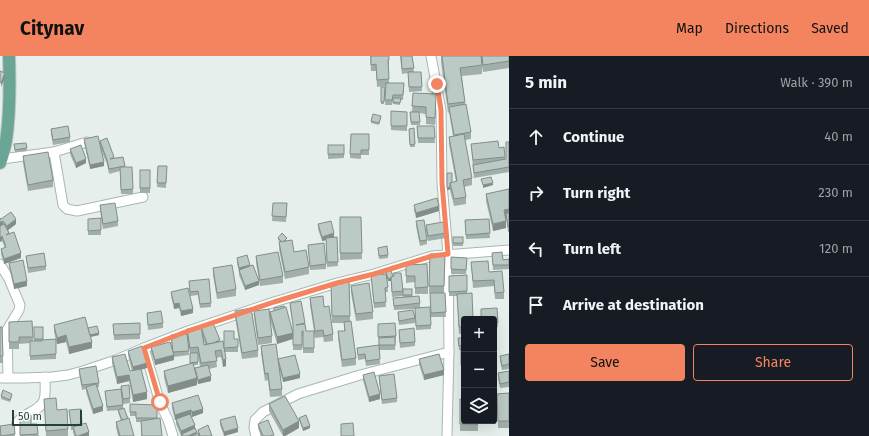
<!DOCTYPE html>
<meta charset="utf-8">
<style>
:root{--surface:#171b24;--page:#242831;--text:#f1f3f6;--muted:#9ea1a6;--line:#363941;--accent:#f4845f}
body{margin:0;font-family:"Fira Sans",sans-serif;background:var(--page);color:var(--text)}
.controls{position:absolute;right:12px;bottom:12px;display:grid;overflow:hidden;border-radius:4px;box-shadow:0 4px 16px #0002}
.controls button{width:36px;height:36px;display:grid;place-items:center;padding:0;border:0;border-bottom:1px solid var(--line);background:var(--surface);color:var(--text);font:20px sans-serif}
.scale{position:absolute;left:12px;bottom:10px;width:70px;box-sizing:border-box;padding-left:4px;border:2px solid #24423a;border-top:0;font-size:11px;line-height:14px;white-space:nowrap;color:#24423a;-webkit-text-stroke:3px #f7fbf9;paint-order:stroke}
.stop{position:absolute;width:12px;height:12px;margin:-9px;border:3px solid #f4845f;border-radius:50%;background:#fff}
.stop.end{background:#f4845f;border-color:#fff;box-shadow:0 1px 4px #0008}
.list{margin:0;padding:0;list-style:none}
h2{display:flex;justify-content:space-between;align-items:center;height:52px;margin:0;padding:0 16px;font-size:17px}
h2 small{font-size:13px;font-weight:400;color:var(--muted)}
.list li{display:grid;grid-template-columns:26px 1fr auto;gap:12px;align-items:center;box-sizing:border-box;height:56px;padding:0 16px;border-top:1px solid var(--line)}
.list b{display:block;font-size:15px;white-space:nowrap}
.list em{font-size:13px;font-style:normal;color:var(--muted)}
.actions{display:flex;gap:8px;padding:12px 16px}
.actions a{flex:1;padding:9px 0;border:1px solid var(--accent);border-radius:4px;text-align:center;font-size:14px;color:var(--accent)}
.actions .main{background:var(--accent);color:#111}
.icon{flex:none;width:22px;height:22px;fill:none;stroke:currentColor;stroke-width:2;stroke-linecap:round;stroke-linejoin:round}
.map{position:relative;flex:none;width:509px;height:380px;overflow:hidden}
header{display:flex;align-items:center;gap:24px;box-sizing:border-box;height:56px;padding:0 20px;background:var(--accent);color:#111}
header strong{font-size:19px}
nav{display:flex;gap:22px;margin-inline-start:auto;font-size:14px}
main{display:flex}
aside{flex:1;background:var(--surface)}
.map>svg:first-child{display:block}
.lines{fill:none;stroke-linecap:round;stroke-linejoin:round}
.street-casing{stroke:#a8b8b2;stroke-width:11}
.primary-casing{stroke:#c2cac8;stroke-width:14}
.street{stroke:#fff;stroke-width:9}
.primary{stroke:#6aa596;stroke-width:12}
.wall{fill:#a1aea9;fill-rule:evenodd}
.shaded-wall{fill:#838d89}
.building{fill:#bbcac4;stroke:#838d89}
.route{stroke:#f4845f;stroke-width:5}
</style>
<header>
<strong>Citynav</strong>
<nav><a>Map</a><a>Directions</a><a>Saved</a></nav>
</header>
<main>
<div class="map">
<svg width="509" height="380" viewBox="0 0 509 380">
<rect width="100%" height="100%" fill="#e6efeb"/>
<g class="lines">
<g class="street-casing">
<g id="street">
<polyline points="431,0 441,54 442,127 448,198 449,296 447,380"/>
<polyline points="54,96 87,86"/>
<polyline points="2,103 54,96 63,149 67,153 77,155 143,141"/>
<polyline points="0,208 9,223 20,249 19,254 7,274 8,322"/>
<polyline points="144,292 160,347 168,364 173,380"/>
<polyline points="0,322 24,322 52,321 68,319 83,315 116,304 144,292 188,275 274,246 337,227 374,218 432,200 509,194"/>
<path d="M16,380c0,-4 0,-9 1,-13 6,-11 23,-11 27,-23 2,-6 1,-16 1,-23"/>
<polyline points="256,380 254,372 255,364 263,356 298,338 360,319 449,296"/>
</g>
</g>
<g class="primary-casing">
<path id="primary" d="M0,107c3,-7 4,-14 6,-22 4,-27 4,-57 3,-85"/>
</g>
<use href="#street" class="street"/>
<use href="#primary" class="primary"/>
</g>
<g class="wall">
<polygon points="370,0 389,0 389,10 388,11 389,27 404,27 403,44 400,44 400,49 393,48 393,44 392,49 385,49 386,30 377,31 376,15 371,15"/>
<polygon points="400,0 412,0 414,16 421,16 422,35 409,36 408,17 402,18"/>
<polygon points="441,0 509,0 509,12 483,16 482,10 482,18 462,20 465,48 471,76 471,83 465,84 472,122 472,129 464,131 466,141 466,148 454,150 450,134 447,134 447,119 452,126 456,126 449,88 449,81 453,80 449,56 448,57 441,6"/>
<polygon points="381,31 385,31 384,48 381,48"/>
<polygon points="413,37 436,45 435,69 426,68 426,58 419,57 420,69 411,69 410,56 412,56"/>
<polygon points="391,55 407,56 407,75 391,74"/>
<polygon points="381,62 379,69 371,67 371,65"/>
<polygon points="417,70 434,70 435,87 418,87"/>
<polygon points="414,72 415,91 410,91 409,73"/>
<polygon points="51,73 70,81 70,86 53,89 51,78"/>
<polygon points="351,78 369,78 369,99 361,99 361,103 350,102"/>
<polygon points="84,83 100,87 100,85 114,102 123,101 125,111 133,133 133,138 121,138 120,115 109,118 107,108 101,94 104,110 90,113 84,87"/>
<polygon points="509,86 509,116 474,122 473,114 471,88 499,92 505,101 505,104 506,103"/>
<polygon points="26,87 27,95 15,96 14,88"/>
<polygon points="328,89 344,89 344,102 328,103"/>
<polygon points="70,93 86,107 76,112 70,98"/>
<polygon points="23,100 53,124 53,131 28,135 23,107"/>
<polygon points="158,110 167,110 166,132 157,131"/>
<rect x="140" y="114" width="10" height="23"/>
<polygon points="509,133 509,176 508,176 506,161 506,172 493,175 486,145 486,138"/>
<polygon points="273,147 287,147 286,166 272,165"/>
<polygon points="100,149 118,165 118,170 103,173 100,154"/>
<polygon points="414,149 439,155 416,162 414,154"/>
<polygon points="340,161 361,161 362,203 340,204"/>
<polygon points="1,163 16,168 8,174 21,202 4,208 1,198 1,193 5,192 2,185"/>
<polygon points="489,163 490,182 466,183 465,164"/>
<polygon points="416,165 427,184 427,188 420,190 416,170"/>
<polygon points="88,167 101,174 101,179 88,179"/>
<polygon points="318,168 334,181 337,181 338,210 327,211 326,184 322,185 318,173"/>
<polygon points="426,169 446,177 446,182 428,185 426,174"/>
<rect x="453" y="181" width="10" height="9"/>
<polygon points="278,182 287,184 286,185 294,196 309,211 309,218 285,223 279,193 279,186 280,186 278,184"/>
<polygon points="308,189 326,208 326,213 310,214"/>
<polygon points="378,192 388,199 388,202 379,203"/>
<polygon points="492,197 503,204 509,203 509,213 493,214"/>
<polygon points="430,198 445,198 444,237 445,237 446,261 431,261 430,237 440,237 429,237"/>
<polygon points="26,200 46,210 46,214 28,217"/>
<polygon points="256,200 283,220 283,227 260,230 256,207"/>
<polygon points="451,201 467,202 466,218 451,218"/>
<polygon points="237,202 250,210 259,229 245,234 239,219 239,216 237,207"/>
<polygon points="471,206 489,216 504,236 504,243 495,243 494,230 473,232"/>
<polygon points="9,207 27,230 14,233 9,211"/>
<polygon points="406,209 428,231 428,238 415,238 415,226 406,227"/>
<polygon points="213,212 236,233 236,240 217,243 213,219"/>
<polygon points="386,216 393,221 403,235 403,240 392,241 391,225 388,225 387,222 388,236 385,236 386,251 374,252 371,219 386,218"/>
<polygon points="467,219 467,238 464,263 464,313 461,313 461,294 459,294 458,282 463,282 463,277 459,278 457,240 449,240 449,220"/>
<polygon points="189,225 211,247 211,251 200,252 198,239 190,240"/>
<polygon points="349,226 350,265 356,302 356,309 342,311 338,282 338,275 344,275 344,267 332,267 331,234"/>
<polygon points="351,230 373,256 373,263 356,265 351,237"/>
<polygon points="403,233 412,233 412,240 420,247 420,252 431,269 431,273 416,274 415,253 394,254 393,242 403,241"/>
<polygon points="171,236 193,257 181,260 179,252 174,253 171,240"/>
<polygon points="310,242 324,251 333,278 333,285 324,286 323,281 315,282 314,278 314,297 303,297 303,280 302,280 302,294 293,294 293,282 277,288 270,263 272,280 272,287 258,289 254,261 254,255 270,262 270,256 274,255 274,252 293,276 293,269 290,252 290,247 305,268 306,275 314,275 310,249"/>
<polygon points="497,252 498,271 494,271 494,263"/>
<polygon points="235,255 258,294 258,301 242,303 235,261"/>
<polygon points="398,256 415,262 415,267 399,269 398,261"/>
<polygon points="147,257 163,267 163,272 148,274"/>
<polygon points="32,265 33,285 34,285 34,271 43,271 43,284 56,283 56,303 30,304 30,287 19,288 19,293 9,293 9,266"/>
<polygon points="140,267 140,283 114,284 113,268"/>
<polygon points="378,268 396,280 395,294 379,294 380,308 366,310 365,303 358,304 357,292 379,293"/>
<polygon points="54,269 88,274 99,279 90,281 92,292 69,298 66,286 57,288 54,276"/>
<polygon points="0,271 3,300 3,307 0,307"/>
<path d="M201,271l23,18 10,-6h4v13h-13l1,14 -3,1 -2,-10 -5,1 1,9 -8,2 2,12 -13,3 -1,-3v4l-29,8 -4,-15v-7l26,-7v-11l-2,-11 1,13 -15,2v3l-19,5 -4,-13v-5l21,3 -1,-15 16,-1v-5zM203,282l2,6 -1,1zM198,299l2,12 -5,1v3l-2,-6h5z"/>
<polygon points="399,274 415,286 415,290 400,292"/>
<polygon points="261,290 300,322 283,326 279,312 282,333 282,340 270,341 268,324 265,325 261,297"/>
<polygon points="128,295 147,312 141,313 147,343 133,346 129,325 117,328 112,307 112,301 130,315 132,315 128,299"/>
<polygon points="509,298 509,313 502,314 500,304 500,300"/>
<polygon points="419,303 444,319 424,324 419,308"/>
<polygon points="79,313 99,327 99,331 97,331 103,355 93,358 86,336 86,333 82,334 79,317"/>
<polygon points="509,315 509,331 500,332 498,322 498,317"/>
<polygon points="363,319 380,343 369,346 363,324"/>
<polygon points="379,320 397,342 397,346 382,348 379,324"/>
<polygon points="121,330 130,342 130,347 123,348"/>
<polygon points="105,335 123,349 123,352 134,380 118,380 116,371 116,366 121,365 118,356 118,354 120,354 107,355"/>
<polygon points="509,337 509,372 498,372 497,338"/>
<polygon points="1,340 12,340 10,346 1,343"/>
<polygon points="44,343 57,354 68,373 68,380 46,380"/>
<polygon points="460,343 478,365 478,375 460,375"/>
<polygon points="172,347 203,357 192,361 191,359 197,378 198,377 198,374 212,380 181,380 176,368 176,363 175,364 172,352"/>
<polygon points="130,348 157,349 157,363 162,380 141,380 141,366 136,366 136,360 130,360"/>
<polygon points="269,348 299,372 285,380 283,380 269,355"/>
<polygon points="69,354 82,368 89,380 74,380 73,376 73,374 71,374"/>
<polygon points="20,360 31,368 37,368 38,379 40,380 20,380"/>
<polygon points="299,362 310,372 303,375 299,364"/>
<polygon points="220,364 238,376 224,380 220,369"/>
<polygon points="14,368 15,380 0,380 0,370"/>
<polygon points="258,368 274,380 261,380 258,372"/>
</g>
<g class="shaded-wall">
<polygon points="5,17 5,22 1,31 1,27"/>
<polygon points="86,103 86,107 76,112 76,107"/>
<polygon points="104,106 104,110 90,113 90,109"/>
<polygon points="493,127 493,129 483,132 483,129"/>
<polygon points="450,131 450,133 447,134 447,132"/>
<polygon points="439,150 439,155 416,162 416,157"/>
<polygon points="509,153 509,160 506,157 506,161 504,161 504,154"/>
<polygon points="16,163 16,168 7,175 7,170"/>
<polygon points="3,165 3,169 0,172 0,167"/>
<polygon points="506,165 506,172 493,175 493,168"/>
<polygon points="334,177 334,182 322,185 322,181"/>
<polygon points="2,180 2,185 0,186 0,182"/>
<polygon points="21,197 21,202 4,208 4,203"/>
<polygon points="250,209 250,213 239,217 239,212"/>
<polygon points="391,222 391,225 388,225 388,223"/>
<polygon points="27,225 27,230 14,233 14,228"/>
<polygon points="259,225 259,229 245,234 245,230"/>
<polygon points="179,247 179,252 174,253 174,248"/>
<polygon points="193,253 193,257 181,260 181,255"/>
<polygon points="99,277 99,279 90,281 90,279"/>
<polygon points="293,277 293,283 277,288 277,281"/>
<polygon points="66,279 66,286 57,288 57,282"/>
<polygon points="92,286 92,292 69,298 69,291"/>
<polygon points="174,299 174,304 155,309 155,304"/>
<polygon points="226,303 226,310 223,311 223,304"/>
<polygon points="147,307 147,312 133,316 133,311"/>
<polygon points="444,314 444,319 424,324 424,319"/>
<polygon points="300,318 300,322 283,326 283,322"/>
<polygon points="129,319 129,325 117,328 117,321"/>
<polygon points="211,320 211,325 198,328 198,324"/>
<polygon points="197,322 197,329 168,337 168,330"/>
<polygon points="147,336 147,343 133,346 133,339"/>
<polygon points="380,338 380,343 369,346 369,341"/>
<polygon points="103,350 103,355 93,358 93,353"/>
<polygon points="203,353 203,357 192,361 192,356"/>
<polygon points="191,354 191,359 175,364 175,359"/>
<polygon points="299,365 299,372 285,380 283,380 283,374"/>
<polygon points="195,369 195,374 182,378 182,379 181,380 181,375"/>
<polygon points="310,370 310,372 303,375 303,372"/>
<polygon points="238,372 238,376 224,380 224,376"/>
<polygon points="89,376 89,380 78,380"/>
<polygon points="197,376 197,378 193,380 188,380"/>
</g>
<g class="building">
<polygon points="371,0 389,0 389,4 388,4 389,23 377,24 376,8 371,9"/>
<polygon points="401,0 412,0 414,12 402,13"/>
<polygon points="442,0 481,0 482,9 460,12 465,46 448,48"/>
<polygon points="482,0 509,0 509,5 483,9"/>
<polygon points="0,15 5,17 1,27 0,26"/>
<polygon points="408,16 421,16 422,31 409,31"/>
<polygon points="386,27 404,27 403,39 393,39 392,44 385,44"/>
<polygon points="381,31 385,31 384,46 381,46"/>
<polygon points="413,37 436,38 435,62 426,61 426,51 412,50"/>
<polygon points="393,42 401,42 400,47 393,46"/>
<polygon points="466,48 471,76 454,79 449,51"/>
<polygon points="391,55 407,56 407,70 391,70"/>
<polygon points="410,56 419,56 420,66 411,66"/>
<polygon points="373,58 381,60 379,67 371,65"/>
<polygon points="68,70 70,81 53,84 51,73"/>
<polygon points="417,70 434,70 435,82 418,82"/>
<polygon points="414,72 415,88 410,89 409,73"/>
<polygon points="351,78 369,78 369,94 361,94 361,98 350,98"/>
<polygon points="464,78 472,122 463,124 466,141 454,143 450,127 457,125 449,81"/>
<polygon points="98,80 104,106 90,109 84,83"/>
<polygon points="107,82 114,101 110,103 123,101 125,110 109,113 107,104 100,85"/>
<polygon points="498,85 499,92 504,91 505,101 473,104 471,88"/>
<polygon points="506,86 509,86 509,111 474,117 473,109 506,103"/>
<polygon points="26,87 27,92 15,94 14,88"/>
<polygon points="81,89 86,103 76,107 70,93"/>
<rect x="328" y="89" width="16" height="9"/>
<polygon points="48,96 53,124 28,129 23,100"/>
<polygon points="158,110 167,110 166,127 157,127"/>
<polygon points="120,111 132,111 133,133 121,134"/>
<rect x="140" y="114" width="10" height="18"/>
<polygon points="447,117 452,117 452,126 450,127 450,131 447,132"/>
<polygon points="491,121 493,127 483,129 481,123"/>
<polygon points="509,133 509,153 504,154 506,165 493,168 486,138"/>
<polygon points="437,142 439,150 416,157 414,149"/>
<polygon points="115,147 118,165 103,168 100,149"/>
<polygon points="273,147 287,147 286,161 272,160"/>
<polygon points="11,156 16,163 7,170 3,165 0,167 0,162 1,163"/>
<polygon points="506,157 509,157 509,171 508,171"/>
<polygon points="340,161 361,161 362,197 340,197"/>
<polygon points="101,162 101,174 88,175 88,163"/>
<polygon points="489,163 490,177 466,179 465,164"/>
<polygon points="424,164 427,184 420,185 416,165"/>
<polygon points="331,165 334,177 322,181 318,168"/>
<polygon points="443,166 446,177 428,180 426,169"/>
<polygon points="4,168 9,177 6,179 14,176 21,197 4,203 1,193 6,191 2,180 0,182 0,170"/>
<polygon points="282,177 287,182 284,185 282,186 278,182"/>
<polygon points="337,181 338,206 327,206 326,182"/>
<rect x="453" y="181" width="10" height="6"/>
<polygon points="292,184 294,196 306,194 309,211 285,216 279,186"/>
<polygon points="324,187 326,208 310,210 308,189"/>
<polygon points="387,190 388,199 379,200 378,192"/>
<polygon points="278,196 283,220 260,224 256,200"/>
<polygon points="502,196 503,204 509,203 509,209 493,209 492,197"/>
<polygon points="44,197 46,210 28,212 26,200"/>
<polygon points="430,198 445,198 444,230 429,230"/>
<polygon points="247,199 250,209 239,212 237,202"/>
<polygon points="451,201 467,202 466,214 451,213"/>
<polygon points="23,204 27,225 14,228 9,207"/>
<polygon points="488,205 489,216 502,215 504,236 495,237 494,224 473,225 471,206"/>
<polygon points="427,208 428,231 415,232 415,220 406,220 406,209"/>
<polygon points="232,209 236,233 217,237 213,212"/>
<polygon points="253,209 259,225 245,230 239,214"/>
<polygon points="391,214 393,221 391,221 391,222 388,223 386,216"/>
<polygon points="394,217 401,217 403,235 392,236 391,221 394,220"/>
<polygon points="386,218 388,231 385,232 386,246 374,247 371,219"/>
<polygon points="467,219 467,235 449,236 449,220"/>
<polygon points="209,223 211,247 200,248 198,235 190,236 189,225"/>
<polygon points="349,226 350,260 332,260 331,227"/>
<polygon points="369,227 373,256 356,258 351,230"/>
<polygon points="188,232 193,253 181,255 179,247 174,248 171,236"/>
<rect x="403" y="233" width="9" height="6"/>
<polygon points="430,237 445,237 446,256 431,257"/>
<polygon points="472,237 473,263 464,263 464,271 459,271 457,238"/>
<polygon points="323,240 324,251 329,250 333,278 324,280 323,274 315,275 310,242"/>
<polygon points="419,240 420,247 394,250 393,242"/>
<polygon points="301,245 305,267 296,269 305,268 306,275 314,275 314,292 303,292 303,275 302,275 302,289 293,289 293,269 290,247"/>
<polygon points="284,250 285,252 274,255 274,252"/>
<polygon points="286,251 293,277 277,281 270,256"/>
<polygon points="430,251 431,269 416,270 415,252"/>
<polygon points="251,252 258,294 242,297 235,255"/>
<polygon points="497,252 498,267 494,267 494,263 481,263 481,253"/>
<polygon points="269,253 272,280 258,282 254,255"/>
<polygon points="413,254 415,262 399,265 398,256"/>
<polygon points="161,255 163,267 148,269 147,257"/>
<polygon points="85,261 92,286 69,291 66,279 57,282 54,269"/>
<polygon points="32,265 33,281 19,281 19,286 9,286 9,266"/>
<polygon points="351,265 356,302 342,304 338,275 345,275 344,266"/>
<polygon points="140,267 140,278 114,279 113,268"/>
<polygon points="213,267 220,284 213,287 207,288 201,271"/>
<polygon points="395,267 396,280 378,281 378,268"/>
<polygon points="97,270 99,277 90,279 88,272"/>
<polygon points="201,270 204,289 223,285 226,303 223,304 221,294 215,295 217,305 201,307 198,291 190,292 187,273"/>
<polygon points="0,271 2,271 3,300 0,300"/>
<rect x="34" y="271" width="9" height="12"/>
<polygon points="414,272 415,286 400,287 399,274"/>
<polygon points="224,275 234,275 234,283 238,283 238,291 224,292"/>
<polygon points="463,275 464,275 464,289 459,290 458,282 463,282"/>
<polygon points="187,278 189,295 173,296 171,279"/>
<polygon points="395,281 395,289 379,289 379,282"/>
<polygon points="56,283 56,298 30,300 30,285 42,285 42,284"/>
<polygon points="170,286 174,299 155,304 151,291"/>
<polygon points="276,288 282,333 270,334 268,317 265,318 261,290"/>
<polygon points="379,289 380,303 366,305 365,298 358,299 357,292"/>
<polygon points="142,290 147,307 133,311 128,295"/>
<polygon points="461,293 464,293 464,308 461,309"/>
<polygon points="190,297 198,297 198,306 190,307"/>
<polygon points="125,298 130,315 141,313 147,336 133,339 129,319 117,321 112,301"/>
<polygon points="439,298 444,314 424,319 419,303"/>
<polygon points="509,298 509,308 502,310 500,300"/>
<polygon points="295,299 300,318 283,322 278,303"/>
<polygon points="193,307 197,322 168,330 164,315"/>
<polygon points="208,309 211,320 198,324 195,312"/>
<polygon points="96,310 99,327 82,329 79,313"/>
<polygon points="509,315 509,326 500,328 498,317"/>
<polygon points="374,316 380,338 369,341 363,319"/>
<polygon points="394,318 397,342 382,344 379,320"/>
<polygon points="96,328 103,350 93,353 86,331"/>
<polygon points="129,329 130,342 123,343 121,330"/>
<polygon points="121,333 123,349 107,351 105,335"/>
<polygon points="3,334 12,338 10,344 1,340"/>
<polygon points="509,337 509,365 498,365 497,338"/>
<polygon points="198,339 203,353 192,356 191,354 175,359 172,347"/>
<polygon points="285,340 299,365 283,374 269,348"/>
<polygon points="56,342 57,354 67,353 68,373 46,375 44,343"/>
<polygon points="460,343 464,343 464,365 478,365 478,368 460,368"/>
<polygon points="130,348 157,349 157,362 136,362 136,356 130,356"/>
<polygon points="124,352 128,363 122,364 118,354"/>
<polygon points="81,353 82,368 71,369 69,354"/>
<polygon points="190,358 195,369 181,375 176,363"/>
<polygon points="31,359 31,368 37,368 38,378 20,379 20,360"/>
<polygon points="306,359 310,370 303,372 299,362"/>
<polygon points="235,360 238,372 224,376 220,364"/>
<polygon points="129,362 134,380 120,380 116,366"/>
<polygon points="160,362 162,380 142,380 141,365"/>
<polygon points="268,364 274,379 270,380 263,380 258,368"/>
<polygon points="86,367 89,376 78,380 76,380 73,371"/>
<polygon points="353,367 354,380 341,380 341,368"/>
<polygon points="14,368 15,378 1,380 0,370"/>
<polygon points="208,369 212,380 200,380 198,374"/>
<polygon points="195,372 197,376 188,380 183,380 182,378"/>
<polygon points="198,377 199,380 193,380 193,379"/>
</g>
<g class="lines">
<polyline class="route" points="160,346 144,292 188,275 274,246 337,227 374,218 432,200 448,198 442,127 441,54 437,28"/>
</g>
</svg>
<div class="controls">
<button>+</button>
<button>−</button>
<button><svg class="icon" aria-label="layers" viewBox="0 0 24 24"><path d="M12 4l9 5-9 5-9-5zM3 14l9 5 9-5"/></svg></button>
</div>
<div class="scale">50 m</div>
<div class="stop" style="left:160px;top:346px"></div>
<div class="stop end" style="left:437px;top:28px"></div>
</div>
<aside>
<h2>5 min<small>Walk · 390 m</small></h2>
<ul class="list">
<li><svg class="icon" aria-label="ahead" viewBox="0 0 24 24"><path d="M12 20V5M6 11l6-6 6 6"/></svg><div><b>Continue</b></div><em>40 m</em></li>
<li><svg class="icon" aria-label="right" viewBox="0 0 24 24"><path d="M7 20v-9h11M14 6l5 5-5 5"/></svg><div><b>Turn right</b></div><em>230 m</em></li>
<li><svg class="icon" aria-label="left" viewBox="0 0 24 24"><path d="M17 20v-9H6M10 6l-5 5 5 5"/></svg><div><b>Turn left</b></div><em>120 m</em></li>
<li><svg class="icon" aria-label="arrive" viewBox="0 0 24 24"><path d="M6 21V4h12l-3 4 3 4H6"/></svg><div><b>Arrive at destination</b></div></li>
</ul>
<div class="actions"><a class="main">Save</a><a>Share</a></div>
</aside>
</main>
